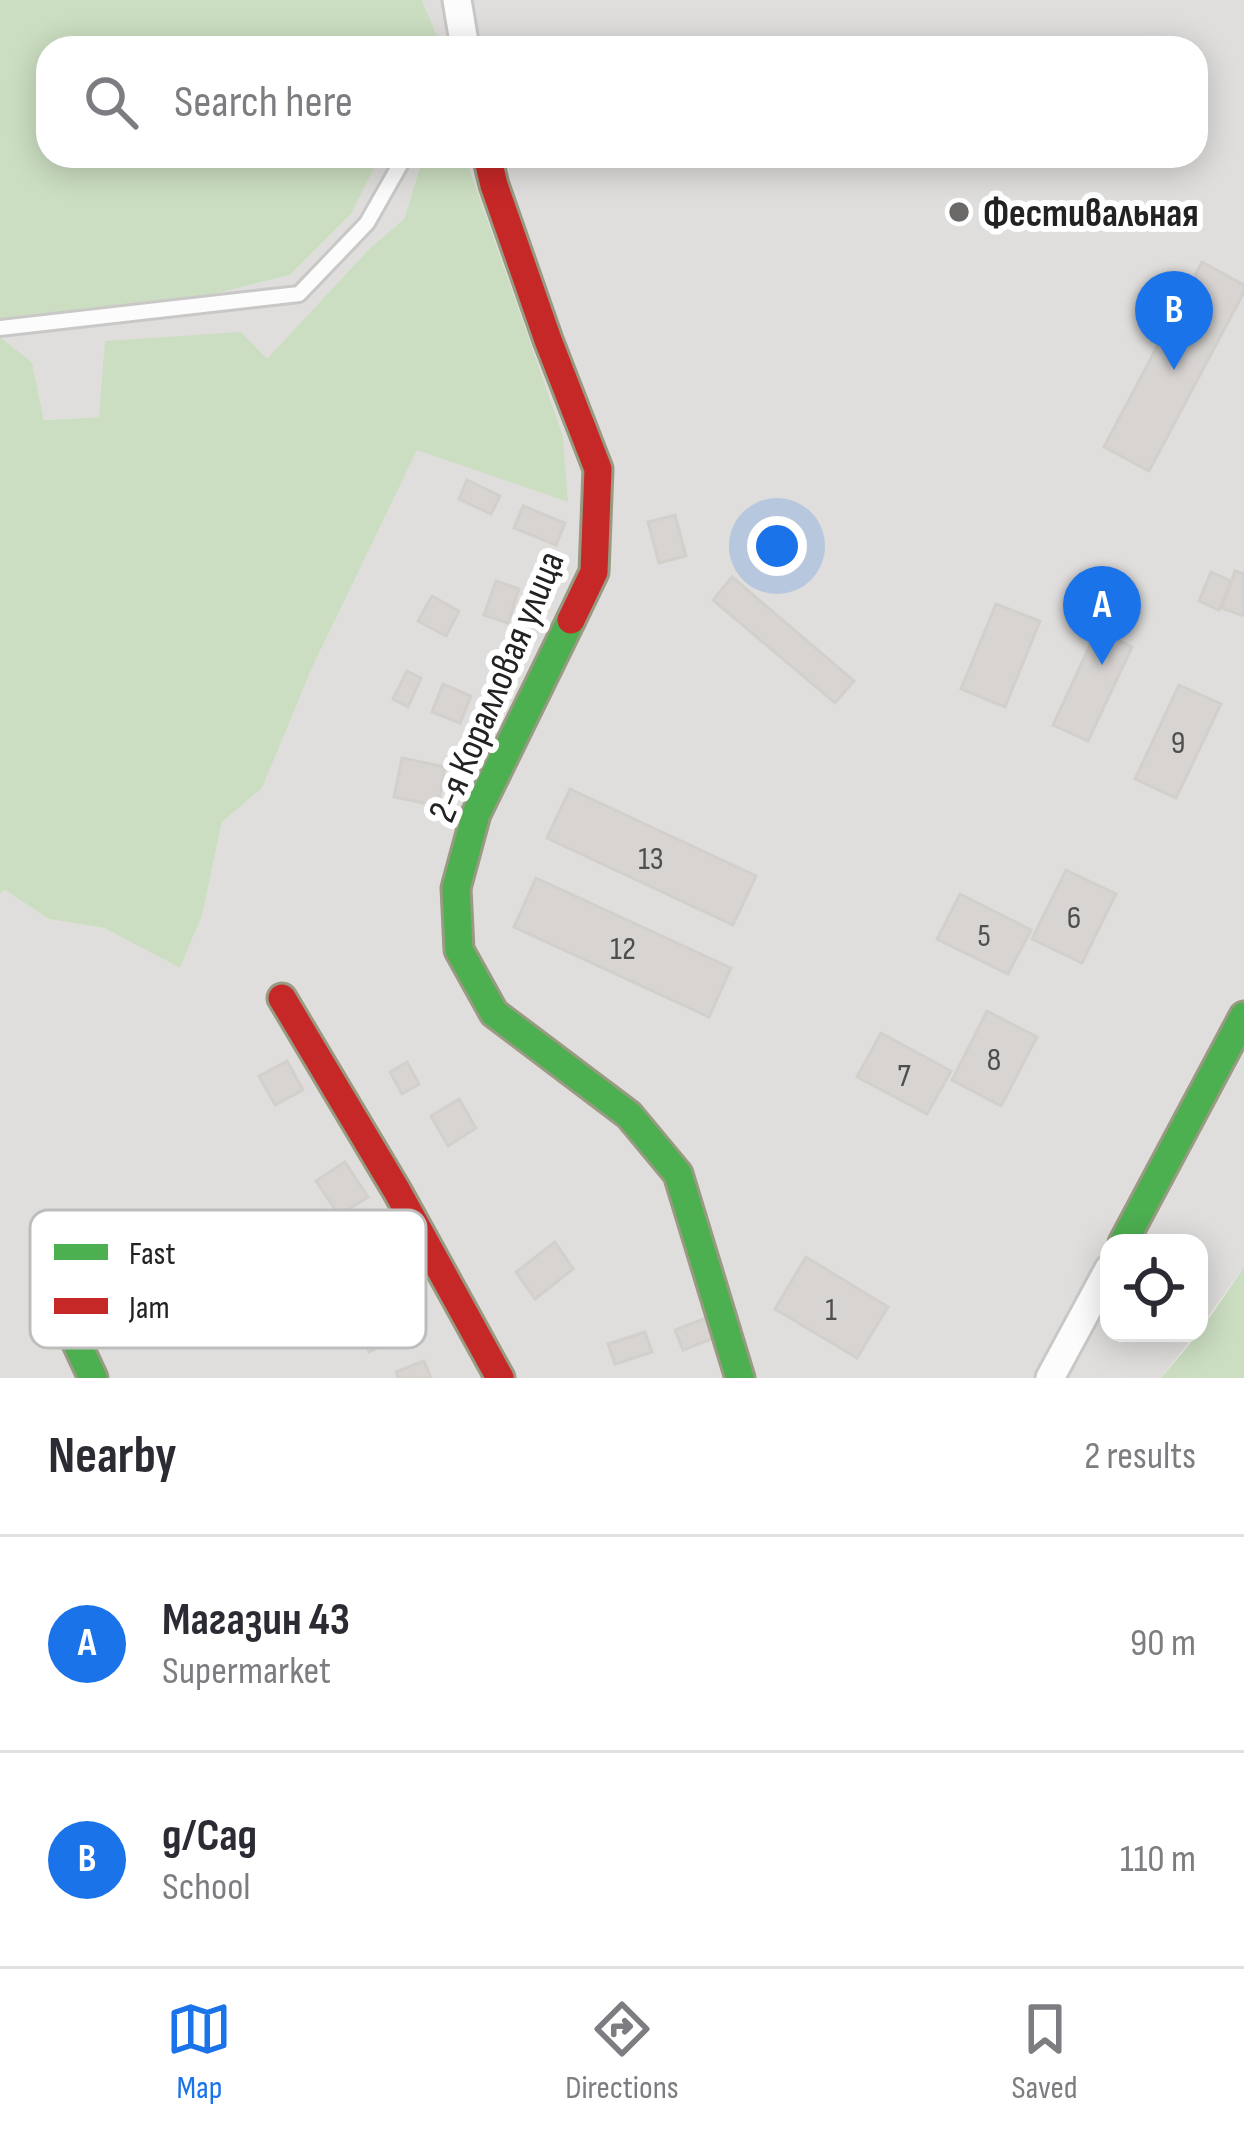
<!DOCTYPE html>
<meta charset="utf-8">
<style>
:root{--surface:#fff;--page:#f2f2f3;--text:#2b2b33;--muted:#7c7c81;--line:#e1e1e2;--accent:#1a73e8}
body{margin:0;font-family:"Sofia Sans Condensed",sans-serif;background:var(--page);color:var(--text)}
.controls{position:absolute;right:36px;bottom:36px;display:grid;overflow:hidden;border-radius:24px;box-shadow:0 6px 30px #0003}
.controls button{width:108px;height:108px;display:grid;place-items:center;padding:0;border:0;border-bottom:3px solid var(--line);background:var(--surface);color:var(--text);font:60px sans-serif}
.you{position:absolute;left:777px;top:546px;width:42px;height:42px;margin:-30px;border:9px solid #fff;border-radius:50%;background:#1a73e8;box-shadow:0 0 0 18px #1a73e833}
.badge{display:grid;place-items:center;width:78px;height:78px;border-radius:50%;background:var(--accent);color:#fff;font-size:39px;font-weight:700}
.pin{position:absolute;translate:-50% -99px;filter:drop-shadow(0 3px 6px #0008)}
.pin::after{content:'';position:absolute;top:63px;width:42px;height:36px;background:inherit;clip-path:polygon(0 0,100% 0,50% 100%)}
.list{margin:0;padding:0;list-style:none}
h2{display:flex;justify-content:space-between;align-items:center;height:156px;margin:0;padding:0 48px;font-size:51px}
h2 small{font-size:39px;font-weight:400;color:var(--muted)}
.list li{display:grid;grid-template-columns:78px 1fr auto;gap:36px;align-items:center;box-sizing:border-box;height:216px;padding:0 48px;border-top:3px solid var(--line)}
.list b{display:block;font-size:45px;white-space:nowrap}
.list p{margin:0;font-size:39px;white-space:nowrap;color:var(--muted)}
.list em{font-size:39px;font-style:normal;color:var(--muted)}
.icon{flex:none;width:66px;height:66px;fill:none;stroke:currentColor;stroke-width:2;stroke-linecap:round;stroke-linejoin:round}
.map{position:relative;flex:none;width:1244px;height:1378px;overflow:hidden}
.search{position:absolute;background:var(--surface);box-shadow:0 6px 30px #0003;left:36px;right:36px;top:36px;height:132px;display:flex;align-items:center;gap:30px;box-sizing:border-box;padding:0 42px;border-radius:36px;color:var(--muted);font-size:45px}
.sheet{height:588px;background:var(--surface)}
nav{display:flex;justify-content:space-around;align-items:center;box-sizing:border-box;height:168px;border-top:3px solid var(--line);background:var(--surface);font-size:33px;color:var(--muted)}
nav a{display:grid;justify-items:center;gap:6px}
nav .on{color:var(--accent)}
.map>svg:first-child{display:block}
.residential{fill:#dfdedc}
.forest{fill:#cbdec1}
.building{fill:#d7d4d2;stroke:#d3d0cc;stroke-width:3}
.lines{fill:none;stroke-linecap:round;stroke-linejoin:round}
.lane-casing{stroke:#c9c8c7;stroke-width:20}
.street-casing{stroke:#c9c8c7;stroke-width:33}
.fast-casing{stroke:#999a82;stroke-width:33}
.jam-casing{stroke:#999a82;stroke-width:33}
.lane{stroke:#fdfcfc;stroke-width:14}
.street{stroke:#fdfcfc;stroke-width:27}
.fast{stroke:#4caf50;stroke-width:27}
.jam{stroke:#c62828;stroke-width:27}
.poi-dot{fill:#6a6968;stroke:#fff;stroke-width:4.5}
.labels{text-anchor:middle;stroke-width:12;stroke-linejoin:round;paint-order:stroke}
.number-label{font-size:33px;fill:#4f4e4e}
.poi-label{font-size:39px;font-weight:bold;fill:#222;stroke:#fff;text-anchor:start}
.street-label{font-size:39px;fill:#222;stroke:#fff}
.key{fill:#fff;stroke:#bdbdbd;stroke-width:3}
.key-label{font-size:33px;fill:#222}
</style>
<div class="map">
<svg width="1244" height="1378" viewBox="0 0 1244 1378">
<rect width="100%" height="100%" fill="#f0eeeb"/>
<g class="residential">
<polygon points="422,0 1244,0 1244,1267 1199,1329 1199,1243 1109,1243 1109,1333 1196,1333 1161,1378 0,1378 0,893 5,890 49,919 104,928 180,968 202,916 222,822 262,787 312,668 417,449 567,501 563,436 465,156 1196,156 1196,48 438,48 441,45"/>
<polygon points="380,156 431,156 420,167 404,219 369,249 267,360 99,417 44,420 32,362 0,337 0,319 111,315 207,296 290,275 352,213"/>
</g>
<g class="forest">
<polygon points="0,0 422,0 441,45 438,48 48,48 48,156 380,156 352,213 290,275 207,296 111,315 0,319"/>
<polygon points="431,156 465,156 563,436 568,502 417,450 312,668 262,788 222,822 202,916 180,968 104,928 49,919 5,890 0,893 0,337 32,362 44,420 99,417 105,341 241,332 267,359 369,249 404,219 420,167"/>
<polygon points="1244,1267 1244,1378 1161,1378 1199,1333"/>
</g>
<g class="building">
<polygon points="1202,262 1244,285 1244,292 1149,471 1104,447"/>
<polygon points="467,480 500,496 491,514 459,499"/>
<polygon points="523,506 565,523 556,545 514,528"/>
<polygon points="675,515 686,556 659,563 648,522"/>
<polygon points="1235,571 1244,574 1244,616 1222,608"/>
<polygon points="1211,572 1231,581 1219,610 1199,601"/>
<polygon points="732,577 854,681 835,703 713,600"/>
<polygon points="496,581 519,589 508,623 484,615"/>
<polygon points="432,596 459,611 446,636 418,621"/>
<polygon points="996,604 1040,621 1005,707 961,689"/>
<polygon points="1097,630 1132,647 1088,741 1053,725"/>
<polygon points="407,671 421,678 408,707 393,699"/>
<polygon points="443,684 471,696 460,723 432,712"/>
<polygon points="1179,685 1221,704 1176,798 1135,779"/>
<polygon points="402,758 445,767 438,806 394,797"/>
<polygon points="570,789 756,876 733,925 547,838"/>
<polygon points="1066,870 1116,894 1082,963 1032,939"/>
<polygon points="536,878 731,968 709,1017 514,927"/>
<polygon points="960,894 1031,930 1008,974 937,939"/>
<polygon points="987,1011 1037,1037 1001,1106 952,1080"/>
<polygon points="881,1033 951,1071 927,1114 857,1077"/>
<polygon points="287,1061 303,1090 275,1105 259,1076"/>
<polygon points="407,1062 419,1084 402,1094 390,1072"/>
<polygon points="459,1099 476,1128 448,1146 431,1116"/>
<polygon points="345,1162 368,1197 339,1215 316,1181"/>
<polygon points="555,1242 573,1269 535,1299 516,1272"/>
<polygon points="806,1257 888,1307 857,1358 775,1309"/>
<polygon points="400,1310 410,1333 369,1352 358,1328"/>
<polygon points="711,1316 719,1336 683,1350 675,1330"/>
<polygon points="645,1332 652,1352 615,1364 608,1344"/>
<polygon points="424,1361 431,1378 398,1378 396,1372"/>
</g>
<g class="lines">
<g class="lane-casing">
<polyline id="lane" points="0,328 299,294 367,223 405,156"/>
</g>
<g class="street-casing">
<g id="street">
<polyline points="457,0 465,48"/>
<polyline points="1050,1378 1109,1269"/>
</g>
</g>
<g class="fast-casing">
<g id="fast">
<polyline points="571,620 476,814 456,888 459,950 494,1013 629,1115 678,1174 740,1378"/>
<polyline points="1123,1243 1244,1016"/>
<polyline points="93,1378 74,1337 86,1318 126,1302 164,1303"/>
</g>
</g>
<g class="jam-casing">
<g id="jam">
<polyline points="487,156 494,185 548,340 598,469 594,572 571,620"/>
<polyline points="282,998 397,1191 500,1378"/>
</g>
</g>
<use href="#lane" class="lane"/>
<use href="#street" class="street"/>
<use href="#fast" class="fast"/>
<use href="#jam" class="jam"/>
</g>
<circle class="poi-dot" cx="959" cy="212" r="12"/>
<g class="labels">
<g class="number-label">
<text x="1178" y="753">9</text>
<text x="651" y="869">13</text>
<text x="1074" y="928">6</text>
<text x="984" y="946">5</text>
<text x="623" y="959">12</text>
<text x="994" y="1070">8</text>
<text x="904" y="1086">7</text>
<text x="831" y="1320">1</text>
</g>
<g class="poi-label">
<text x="983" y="226">Фестивальная</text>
</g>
<g class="street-label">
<text transform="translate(495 686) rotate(-67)" y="14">2-я Коралловая улица</text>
</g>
</g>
<rect x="30" y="1210" width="396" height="138" rx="18" class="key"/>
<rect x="54" y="1244" width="54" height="16" fill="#4caf50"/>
<rect x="54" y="1298" width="54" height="16" fill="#c62828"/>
<g class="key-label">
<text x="129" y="1264">Fast</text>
<text x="129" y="1318">Jam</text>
</g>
</svg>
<div class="controls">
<button><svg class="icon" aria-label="locate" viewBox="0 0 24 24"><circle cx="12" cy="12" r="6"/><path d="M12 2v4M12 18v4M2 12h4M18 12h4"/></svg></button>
</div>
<div class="you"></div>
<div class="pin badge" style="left:1102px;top:665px">A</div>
<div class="pin badge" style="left:1174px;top:370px">B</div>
<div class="search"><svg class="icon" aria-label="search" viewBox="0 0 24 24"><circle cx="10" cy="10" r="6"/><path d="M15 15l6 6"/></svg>Search here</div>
</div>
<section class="sheet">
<h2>Nearby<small>2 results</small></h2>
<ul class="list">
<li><span class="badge">A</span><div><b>Магазин 43</b><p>Supermarket</p></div><em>90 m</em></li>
<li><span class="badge">B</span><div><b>д/Сад</b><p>School</p></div><em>110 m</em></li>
</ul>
</section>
<nav>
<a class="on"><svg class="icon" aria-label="map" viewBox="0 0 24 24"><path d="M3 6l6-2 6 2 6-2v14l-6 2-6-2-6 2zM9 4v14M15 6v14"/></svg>Map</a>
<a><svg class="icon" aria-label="directions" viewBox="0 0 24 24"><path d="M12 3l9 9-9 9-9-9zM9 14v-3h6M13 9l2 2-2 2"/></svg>Directions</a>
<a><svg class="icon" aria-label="saved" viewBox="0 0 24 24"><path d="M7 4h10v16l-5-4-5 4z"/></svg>Saved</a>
</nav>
